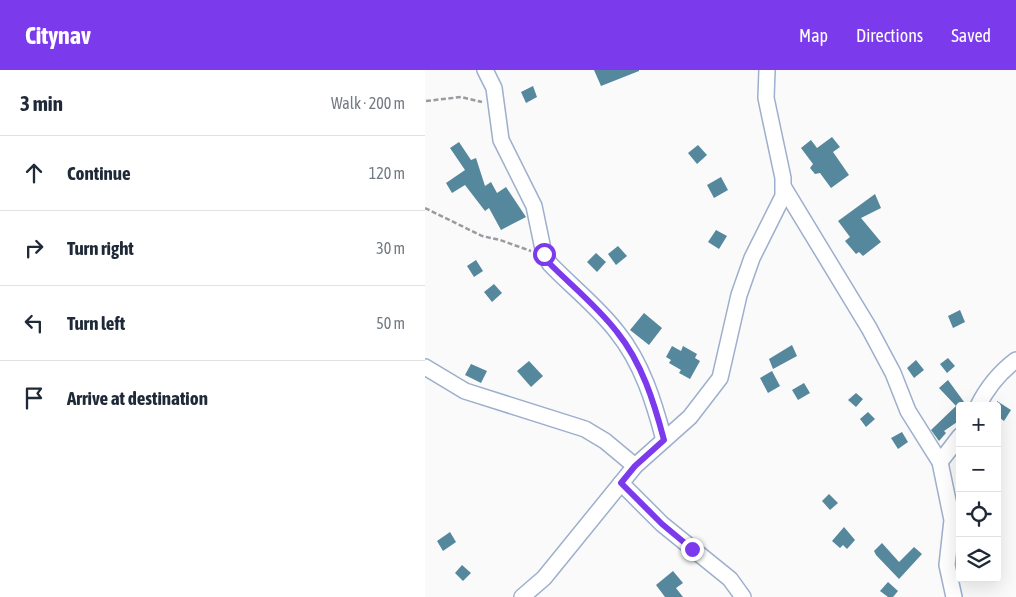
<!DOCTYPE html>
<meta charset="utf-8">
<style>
:root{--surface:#fff;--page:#f2f2f3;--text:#1f2937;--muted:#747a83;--line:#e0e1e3;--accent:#7c3aed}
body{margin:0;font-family:"Asap Condensed",sans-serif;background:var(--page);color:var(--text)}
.controls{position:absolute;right:15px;bottom:15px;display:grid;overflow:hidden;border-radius:5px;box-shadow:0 5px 20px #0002}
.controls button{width:45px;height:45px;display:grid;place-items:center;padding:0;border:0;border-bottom:1px solid var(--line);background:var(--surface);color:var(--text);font:25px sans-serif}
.stop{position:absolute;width:15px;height:15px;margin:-11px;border:4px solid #7c3aed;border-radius:50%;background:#fff}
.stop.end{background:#7c3aed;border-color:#fff;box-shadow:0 1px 5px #0008}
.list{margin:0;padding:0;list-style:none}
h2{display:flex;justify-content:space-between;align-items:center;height:65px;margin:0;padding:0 20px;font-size:21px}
h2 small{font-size:16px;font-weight:400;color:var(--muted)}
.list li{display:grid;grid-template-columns:32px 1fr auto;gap:15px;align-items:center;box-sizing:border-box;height:75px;padding:0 20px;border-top:1px solid var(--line)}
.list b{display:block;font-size:19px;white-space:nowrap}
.list em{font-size:16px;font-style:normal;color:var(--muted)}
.icon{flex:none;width:28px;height:28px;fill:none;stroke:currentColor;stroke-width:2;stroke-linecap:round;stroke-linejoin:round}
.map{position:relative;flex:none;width:591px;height:527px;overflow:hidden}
header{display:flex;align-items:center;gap:30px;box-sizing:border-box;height:70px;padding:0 25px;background:var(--accent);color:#fff}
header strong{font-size:24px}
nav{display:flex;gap:28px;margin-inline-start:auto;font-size:18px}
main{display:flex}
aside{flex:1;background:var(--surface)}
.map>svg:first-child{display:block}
.building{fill:#55879d}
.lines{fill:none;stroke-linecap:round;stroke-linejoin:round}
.street-casing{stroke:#9dafcc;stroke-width:18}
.path{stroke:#989ba0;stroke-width:2.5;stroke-dasharray:5 2.5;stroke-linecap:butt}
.street{stroke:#fff;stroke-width:15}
.route{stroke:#7c3aed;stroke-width:6}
</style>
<header>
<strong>Citynav</strong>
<nav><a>Map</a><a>Directions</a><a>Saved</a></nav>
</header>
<main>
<aside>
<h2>3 min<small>Walk · 200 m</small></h2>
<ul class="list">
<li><svg class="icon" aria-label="ahead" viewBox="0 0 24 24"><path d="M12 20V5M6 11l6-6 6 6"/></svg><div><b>Continue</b></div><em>120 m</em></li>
<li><svg class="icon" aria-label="right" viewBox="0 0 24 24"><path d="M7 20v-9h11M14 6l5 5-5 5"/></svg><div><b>Turn right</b></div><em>30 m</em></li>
<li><svg class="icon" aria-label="left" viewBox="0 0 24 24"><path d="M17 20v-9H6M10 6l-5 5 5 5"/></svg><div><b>Turn left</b></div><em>50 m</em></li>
<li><svg class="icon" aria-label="arrive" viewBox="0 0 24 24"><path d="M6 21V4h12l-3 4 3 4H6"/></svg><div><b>Arrive at destination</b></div></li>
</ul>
</aside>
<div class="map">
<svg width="591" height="527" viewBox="0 0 591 527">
<rect width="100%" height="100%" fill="#fafafa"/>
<g class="building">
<polygon points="169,0 214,0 214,1 176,16"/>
<polygon points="108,16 112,27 101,33 96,22"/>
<polygon points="407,67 415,77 408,82 424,105 406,118 395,103 390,104 385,98 388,94 376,78 386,70 392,78"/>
<polygon points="34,72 46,90 51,88 60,116 66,112 72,123 81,117 101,147 76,160 64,138 60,141 40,115 27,123 21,113 40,100 25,78"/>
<polygon points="273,75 282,85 272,94 263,83"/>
<polygon points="296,107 303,120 289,128 282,115"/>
<polygon points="450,124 456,138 436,148 456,172 438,186 434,182 431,184 420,171 425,167 413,151"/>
<polygon points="291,160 302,166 294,179 283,172"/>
<polygon points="193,176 202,186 191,195 183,184"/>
<polygon points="171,183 181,192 172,202 162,192"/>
<polygon points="51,190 58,201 49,207 42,196"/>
<polygon points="69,214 77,223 67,232 59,222"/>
<polygon points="535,240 540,252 528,258 523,246"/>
<polygon points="219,243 237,258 224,275 205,260"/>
<polygon points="367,275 372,286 348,299 344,289"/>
<polygon points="247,276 256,281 258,276 272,284 270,288 275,291 265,309 254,303 256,300 244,293 246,290 241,287"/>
<polygon points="523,288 530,296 522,303 515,294"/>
<polygon points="491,290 499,300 489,308 482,298"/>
<polygon points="104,291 118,306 106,317 92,301"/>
<polygon points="46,294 62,301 56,313 40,305"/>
<polygon points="347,301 355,316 343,323 335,308"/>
<polygon points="523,310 542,336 535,336 535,350 519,361 521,363 514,371 506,360 531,336 514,318"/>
<polygon points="379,313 385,323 373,330 367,320"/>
<polygon points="431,323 438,329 431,337 423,330"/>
<polygon points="572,331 586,340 579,351 572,346"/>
<polygon points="443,342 450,349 441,357 435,349"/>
<polygon points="477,362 483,372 473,379 466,368"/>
<polygon points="404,424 413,433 405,440 397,431"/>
<polygon points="419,457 430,470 422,479 418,475 415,478 407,471"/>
<polygon points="25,462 31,472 18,481 12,471"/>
<polygon points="457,473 474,492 489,477 497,484 474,509 451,485 449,481"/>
<polygon points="37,495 46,503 38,511 30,503"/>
<polygon points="248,501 258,513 251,518 258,527 240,527 231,515"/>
<polygon points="463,512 473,521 468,527 463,527 455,521"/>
</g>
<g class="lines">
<g class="street-casing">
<g id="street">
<path d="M60,0l9,18 7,52 33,66 10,48 6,10c22,23 48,43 67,68 25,31 37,70 47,108"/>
<polyline points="359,118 444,258 468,303 483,341 515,392 527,450 522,495 529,527"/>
<polyline points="0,297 40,321 160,359 180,371 210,396"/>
<path d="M553,336c9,-18 22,-34 38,-46"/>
<polyline points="515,392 535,366"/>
<polyline points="196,413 237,454 305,509 318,527"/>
<polyline points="97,527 119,508 210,396 265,347 295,308 314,225 327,188 358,126 358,108 341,28 342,0"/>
</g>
</g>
<g class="path">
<polyline points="1,31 36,27 57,32"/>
<polyline points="0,138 57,166 75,170 106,181"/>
</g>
<use href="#street" class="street"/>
</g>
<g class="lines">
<path class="route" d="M119,184l6,10c22,22 48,43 67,68 25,31 37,70 47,108l-29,26 -14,17 41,41 30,25"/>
</g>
</svg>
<div class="controls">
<button>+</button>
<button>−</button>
<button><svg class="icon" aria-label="locate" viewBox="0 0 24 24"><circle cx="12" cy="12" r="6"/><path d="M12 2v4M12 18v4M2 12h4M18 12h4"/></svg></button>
<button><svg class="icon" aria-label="layers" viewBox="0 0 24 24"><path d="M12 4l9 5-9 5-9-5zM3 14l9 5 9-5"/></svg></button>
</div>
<div class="stop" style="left:119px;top:184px"></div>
<div class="stop end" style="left:267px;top:479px"></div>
</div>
</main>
